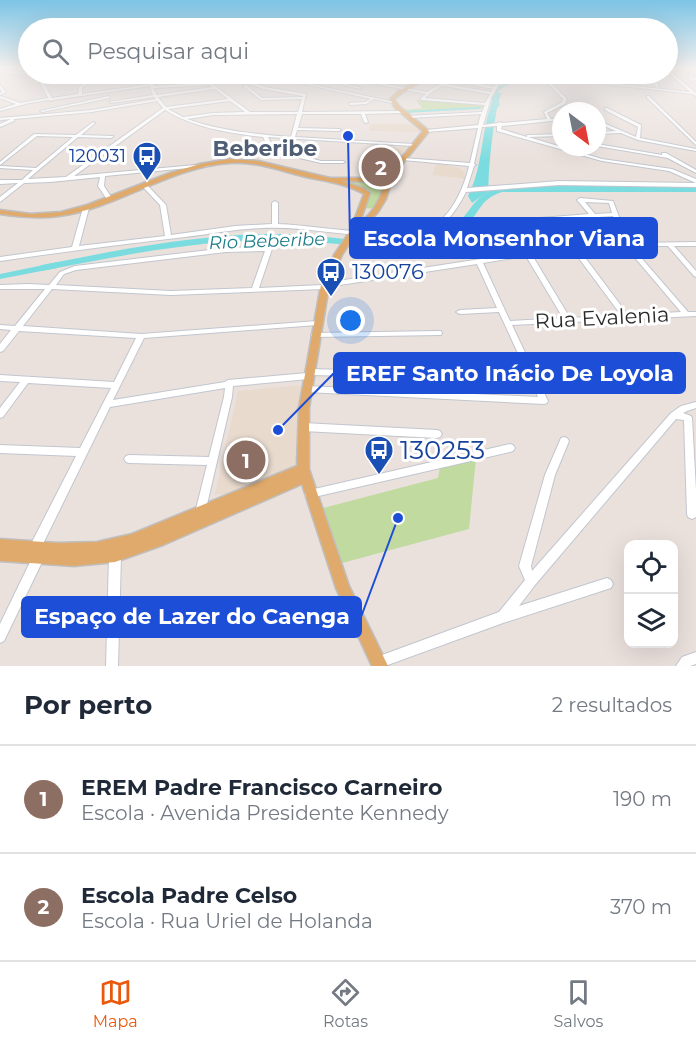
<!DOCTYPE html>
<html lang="pt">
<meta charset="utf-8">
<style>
:root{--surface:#fff;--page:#f2f2f3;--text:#1f2937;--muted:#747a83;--line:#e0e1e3;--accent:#ea580c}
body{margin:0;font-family:Montserrat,sans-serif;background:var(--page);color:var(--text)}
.controls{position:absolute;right:18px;bottom:18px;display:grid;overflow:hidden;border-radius:12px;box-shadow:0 6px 24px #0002}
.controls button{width:54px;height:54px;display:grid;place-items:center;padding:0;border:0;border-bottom:2px solid var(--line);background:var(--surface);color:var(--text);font:30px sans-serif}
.compass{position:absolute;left:552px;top:102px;width:54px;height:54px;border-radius:50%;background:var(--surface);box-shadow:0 6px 24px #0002;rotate:148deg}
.you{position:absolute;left:351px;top:321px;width:21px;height:21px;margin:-15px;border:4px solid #fff;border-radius:50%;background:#1a73e8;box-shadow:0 0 0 9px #1a73e833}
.badge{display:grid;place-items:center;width:39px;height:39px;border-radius:50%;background:var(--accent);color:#fff;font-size:20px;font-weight:700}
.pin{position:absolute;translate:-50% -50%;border:3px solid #fff;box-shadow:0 2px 6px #0006}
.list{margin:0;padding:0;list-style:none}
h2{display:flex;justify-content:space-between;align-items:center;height:78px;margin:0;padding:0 24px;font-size:26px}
h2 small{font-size:20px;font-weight:400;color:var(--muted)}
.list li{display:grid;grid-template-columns:39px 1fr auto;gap:18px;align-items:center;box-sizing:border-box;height:108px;padding:0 24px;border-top:2px solid var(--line)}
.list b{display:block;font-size:22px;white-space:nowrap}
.list p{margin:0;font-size:20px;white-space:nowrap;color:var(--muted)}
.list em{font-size:20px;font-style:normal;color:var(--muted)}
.icon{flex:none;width:33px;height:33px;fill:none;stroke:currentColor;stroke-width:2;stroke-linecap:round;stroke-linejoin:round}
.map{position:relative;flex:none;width:696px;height:666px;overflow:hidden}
.search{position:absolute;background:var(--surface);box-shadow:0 6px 24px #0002;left:18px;right:18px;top:18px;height:66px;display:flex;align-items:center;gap:15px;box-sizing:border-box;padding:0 21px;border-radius:33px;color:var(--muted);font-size:22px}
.sheet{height:294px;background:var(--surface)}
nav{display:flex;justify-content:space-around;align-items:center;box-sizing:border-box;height:84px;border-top:2px solid var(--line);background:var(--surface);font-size:16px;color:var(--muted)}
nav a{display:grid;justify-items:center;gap:3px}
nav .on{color:var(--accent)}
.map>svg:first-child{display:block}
.education{fill:#e9dace}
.green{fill:#c1da9f}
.water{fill:#7bdce0}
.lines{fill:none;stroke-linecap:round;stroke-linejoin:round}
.stream{stroke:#7bdce0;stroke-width:1.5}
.canal{fill:#7bdce0;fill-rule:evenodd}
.river{fill:#7bdce0;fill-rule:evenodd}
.minor-casing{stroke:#c1c6ce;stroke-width:2}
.major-casing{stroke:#bfbfbf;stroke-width:3}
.minor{fill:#fff;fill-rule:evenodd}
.major{fill:#e0aa6c;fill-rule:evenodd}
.labels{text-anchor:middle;stroke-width:6;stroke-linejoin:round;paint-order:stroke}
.far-transit-label{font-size:18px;fill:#164399;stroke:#fff;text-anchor:end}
.far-water-label{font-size:18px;font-style:italic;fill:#1d7d89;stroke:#fff}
.transit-label{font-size:21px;fill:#164399;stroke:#fff;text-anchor:start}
.street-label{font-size:21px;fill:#292929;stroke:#fff}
.far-district-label{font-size:22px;font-weight:bold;fill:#4f5e74;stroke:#fff}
.near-transit-label{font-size:26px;fill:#164399;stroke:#fff;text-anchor:start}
.leader{fill:none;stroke:#1d4ed8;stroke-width:2}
.callout-dot{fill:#1d4ed8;stroke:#fff;stroke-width:2}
.callout{fill:#1d4ed8;stroke:#1d4ed8;stroke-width:2}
.callout-label{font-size:22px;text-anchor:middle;font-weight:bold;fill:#fff}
</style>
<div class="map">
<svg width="696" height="666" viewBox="0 0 696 666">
<rect width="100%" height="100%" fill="#eae1dd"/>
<g class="education">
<polygon points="370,124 412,124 422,129 420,132 369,131"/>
<polygon points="381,145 398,148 400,145 408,146 386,176 374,174 363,157"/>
<polygon points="437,163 459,168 464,172 465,179 432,175"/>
<polygon points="305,385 295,466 228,495 215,494 238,391"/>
</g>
<g class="green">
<polygon points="416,100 482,105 483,108 406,112 403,110 422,108"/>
<polygon points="350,181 381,182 384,185 375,209 365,208 371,195 370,192 351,185"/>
<polygon points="476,458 469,529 342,563 323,508 438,478 440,467"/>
</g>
<g class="water">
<path d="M496,92l6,1c-7,10 -15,82 -13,98l-17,12 -4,-7c17,-33 12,-71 28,-104z"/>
<polygon points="58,262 57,268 0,279 0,274"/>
</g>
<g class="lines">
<g class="stream">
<polyline points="412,77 419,79"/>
<polyline points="423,81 441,84"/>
</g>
<g class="canal">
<polygon points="12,67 16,67 10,72 8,72 8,70"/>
<polygon points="479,107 481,108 480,109 405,113 403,112 405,111"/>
</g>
<g class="river">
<polygon points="495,74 500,74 509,84 499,90 496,96 500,105 494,110 491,108 494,105 490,96 495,88 503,84"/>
<path d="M501,186h195v6h-194c-24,7 -24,26 -41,40 -8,6 -20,9 -30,11 -51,10 -103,-3 -155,-3 -79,0 -157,16 -234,31l-5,-3 5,-3c77,-15 155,-31 234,-31 51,0 103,14 154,3 41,-8 34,-40 71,-51z"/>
</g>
<g class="minor-casing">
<g id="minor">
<polygon points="668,70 696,93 696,96 692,94 605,84 607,83 690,92 668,72"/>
<polygon points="0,71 28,72 29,74 0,73"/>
<path d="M32,74l118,8 -2,1 -55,-4 -11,9v6l69,-10 3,-6 7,-4h4l-4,3h25l2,1 -2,1h-28l-5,7 54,-3 -11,-9h3l51,38h48l4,-13 -41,1 -18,-14 3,-1 16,13 41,-1v-1l-40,-7 -38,-15h4l36,13 41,7 -4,18 100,-1 2,1 -2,1 -37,1 3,8 -2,1 -2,-1 -3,-8h-59l-4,14 41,1 2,1 -2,1 -42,-1 -2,7 118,7 2,1 -2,1 -145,-9 6,12 47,12h22l2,1 -2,1h-22l-51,-12 -7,-14c-34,-4 -69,-9 -98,-27l-91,66 133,-12 2,1v1l-104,10 -1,10 9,14 -3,2 -2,-1 -10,-15 2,-9 -50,5 -26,1 -24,19v-5l18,-14 -18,1v-4h22l11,-10 -33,-2v-2l36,2 37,-31 -36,-1 -37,29v-3l34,-28 42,1 17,-13 2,1 -1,1 -13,11 32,1v1l-2,1 -33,-1 -50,42 38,-2 97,-69 -6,-7 -65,11 -78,7v2l-14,6v-3l11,-5 -11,1v-2l92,-8 64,-11 -2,-2 -43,6 -2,-1 44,-7 -3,-9 -97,14 -2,1 -2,-1 -20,3 -29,8v-2l16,-5 -16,-6v-2l20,7 28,-5 -8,-15 4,-7 -11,-1zM47,76l42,3 -10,8 -1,7 -26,4 -8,-15zM210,85l3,2 -56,8 -4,-7zM215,89l13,10 -62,8 -8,-10zM230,101l15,11 -32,1 -30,4 -15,-8zM297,114l-6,23c-35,-3 -71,-6 -104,-18l26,-4z"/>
<polygon points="260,74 264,74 394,102 392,103 374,99 366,104 350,105 349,103 365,102 371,99"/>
<polygon points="300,74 304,74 362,88 360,89"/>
<path d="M331,74l96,18c21,-16 43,-10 67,-5l3,-6 -4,-3 -29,-4 27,2 -1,-2h2l9,7 -10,17 -8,27 15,-2 2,-1 2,1 45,-4 -3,-7 18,-10 1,-3 -24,-25h3l25,25 -2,5 -18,9 4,6 10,-1v2l-59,6 -1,3 26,8v-2h2l32,-1v2l-33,1 74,22 70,10 24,10v4l-27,-12 -67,-10 -105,-30v-5l-15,1 -8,37 2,1 -2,1 -7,22 92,-7 137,2v4l-137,-2 -93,7c-8,15 -18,33 -36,38 -53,16 -114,-5 -168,-2 -26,1 -51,6 -77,9 -62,7 -123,15 -185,24v-4l72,-10 11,-39 3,-2 3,2 -10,38 86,-10 -5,-31 -17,-18v-2h4l19,20 5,30 64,-9 37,-2v-21l3,-2 3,2v21c39,1 129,20 160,-2 16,-11 27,-38 31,-56l-66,-6 -2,-1 2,-1 67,5 8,-35 -52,4 -2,-1 2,-1 52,-5 3,-11 -73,4 -2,-1 2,-1 74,-4 3,-7 -63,-5 -2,-1 6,-5 -94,-19zM456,83l18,2 19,4 -2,3 -45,-8zM442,86h1l47,8 -5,9 -60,-5 7,-6z"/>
<polygon points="357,74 362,74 393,79 409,74 413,74 393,81"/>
<polygon points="657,74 660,74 655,79 659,87 657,88 654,84 595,76 597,75 653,82 651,79"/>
<polygon points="690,77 696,78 696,80 691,81 688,78"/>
<polygon points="0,85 6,92 0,95 0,93 2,92 0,89"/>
<polygon points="109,96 110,98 42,112 40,111"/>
<polygon points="647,96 649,96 696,142 696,145 647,98"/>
<polygon points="605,108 607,108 641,125 640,138 696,149 696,151 638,140 621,133 597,134 597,132 616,131 597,123 597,120 636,137 638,127 605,110"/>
<polygon points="597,144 662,155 662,153 666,153 696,170 696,173 668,158 597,146"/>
<path d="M580,198l33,3 16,42 67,-1v4h-22l22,25v6l-2,-1 -26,-30h-37l57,66h8v4l-184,9 36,76 -1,2 -3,1 -237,-12 -3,-1 -1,-2 1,-2 3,-1 231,11 -39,-85 -39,2 -4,-2 4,-2 37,-2 -20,-44 -150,23 -1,1 -2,1 -153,6 -119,-6 -29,37 118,8 176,-13 4,2 -4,2 -173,13 -31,62 112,-18 3,-2 79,-7v-3l3,-1 38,1 2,-6 6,-3 116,5 3,1 1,2 -1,2 -3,1 -114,-5 -2,6 1,2 118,7 3,1 1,2 -1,2 -3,1 -121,-7 -3,-1 -2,-4 -37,-1v3l-3,1 -76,7 -1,11 -27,116 -1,3 -4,2 -4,-2 -1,-3 12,-48 -78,-2 -3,-1 -2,-3 2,-3 3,-1 80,2 15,-60 1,-9 -115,19 -71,145 -4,1 -4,-1 -1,-4 1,-4 45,-88 -76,-3v-8l80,3 31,-60 -83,-5 -25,34 -3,1v-10l20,-26 -20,-1v-6l114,7 22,-44 -117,-7 -16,20 -3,1v-8l11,-14 -11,-1v-4l15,1 30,-37h-45v-4l28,-1 21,1 11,-13 15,-6 151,-18 43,-1 3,2 -13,39 63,-3 3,-2 214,-33 -23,-28v-2l73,-6 -12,-14zM585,202l24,1 3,10 -17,1zM613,216l10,27 -50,1 -28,5 -23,-27zM625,246l56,66 -53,3 -50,-67zM572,249l49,66 -51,3 -38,-63zM265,251l-13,37 -81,3 -115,-6 8,-11 12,-4 150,-18zM526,256l37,62 -53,3 -27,-58z"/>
<polygon points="438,331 441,331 442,333 441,335 315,337 311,335 315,333"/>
<polygon points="696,402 696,408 687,411 683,413 691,416 692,418 696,490 696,517 692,519 688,517 687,514 684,420 676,419 535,585 519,606 607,578 611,580 613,584 611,588 503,623 385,666 373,666 372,662 374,658 499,612 525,580 519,566 545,475 561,438 564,437 567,438 569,441 555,475 531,566 532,571 671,413 681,406"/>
<polygon points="303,423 437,430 440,431 442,434 440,437 437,438 303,431 300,430 299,427 300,424"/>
<polygon points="510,444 513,445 515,448 513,451 510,452 310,498 306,497 305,494 306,491 310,490"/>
<polygon points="115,551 119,552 121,556 118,666 106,666 109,556 111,552"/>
<polygon points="38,553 42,554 44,558 4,641 0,643 0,624 34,554"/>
<polygon points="696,652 696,664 690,666 676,666 682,657"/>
</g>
</g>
<g class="major-casing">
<path id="major" d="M431,74h4l-33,19 -8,6 5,7 30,25 -38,47 -6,2 5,5 -4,14 -8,13 -9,10 -11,8 -16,25 -13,30 -20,123v61l40,117 39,80h-16l-36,-78 -34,-104 -139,61 -48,17 -41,4 -74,-5v-22l58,4 39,-1 35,-8 165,-68 2,-58 22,-123 13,-30 16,-24 14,-37c-19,-11 -41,-13 -62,-18 -23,-6 -47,-15 -72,-13 -61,4 -111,45 -171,53 -20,3 -39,1 -59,-2v-4l31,4 30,-2 26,-7 83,-32 30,-9 29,-5 29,2 72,17h49l8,-2 36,-45 -28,-23 -5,-9 8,-8zM342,181l37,1 5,4c-5,15 -11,27 -24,36l10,-29 -7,-5z"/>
</g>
<use href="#minor" class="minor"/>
<use href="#major" class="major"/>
</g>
<linearGradient id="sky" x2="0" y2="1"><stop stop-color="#7cc4e5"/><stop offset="0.42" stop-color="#f6f2f0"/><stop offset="1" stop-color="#f6f2f0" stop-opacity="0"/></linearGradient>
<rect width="696" height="161" fill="url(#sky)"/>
<defs>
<g id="bus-pin" transform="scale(1.5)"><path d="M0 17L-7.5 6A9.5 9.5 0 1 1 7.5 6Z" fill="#1a4fb4" stroke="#fff"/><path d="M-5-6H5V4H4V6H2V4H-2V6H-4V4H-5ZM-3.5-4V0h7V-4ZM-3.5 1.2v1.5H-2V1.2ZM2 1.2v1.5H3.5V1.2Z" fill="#fff"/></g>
</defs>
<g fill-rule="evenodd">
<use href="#bus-pin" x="147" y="156"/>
<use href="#bus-pin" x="331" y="272"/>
<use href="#bus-pin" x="379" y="450"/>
</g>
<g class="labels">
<g class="far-transit-label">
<text x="126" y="162">120031</text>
</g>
<g class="far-water-label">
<text transform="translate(267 241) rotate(-2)" y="6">Rio Beberibe</text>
</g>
<g class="transit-label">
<text x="352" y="279">130076</text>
</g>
<g class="street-label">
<text transform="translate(602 318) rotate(-3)" y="7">Rua Evalenia</text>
</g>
<g class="far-district-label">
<text x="265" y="156">Beberibe</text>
</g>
<g class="near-transit-label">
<text x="400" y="459">130253</text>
</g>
</g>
<path class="leader" d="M348 136L350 238M278 430L334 373M398 518L361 617"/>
<g class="callout-dot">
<circle cx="348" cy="136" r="6"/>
<circle cx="278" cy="430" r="6"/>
<circle cx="398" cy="518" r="6"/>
</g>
<g class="callout">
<rect x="350" y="218" width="307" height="40" rx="6"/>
<rect x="334" y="353" width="351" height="40" rx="6"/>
<rect x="22" y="597" width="339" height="40" rx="6"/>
</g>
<g class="callout-label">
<text x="504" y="246">Escola Monsenhor Viana</text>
<text x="510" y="381">EREF Santo Inácio De Loyola</text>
<text x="192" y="624">Espaço de Lazer do Caenga</text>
</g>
</svg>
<div class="controls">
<button><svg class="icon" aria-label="locate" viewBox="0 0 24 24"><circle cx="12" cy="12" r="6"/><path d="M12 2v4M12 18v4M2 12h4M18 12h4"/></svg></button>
<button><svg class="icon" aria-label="layers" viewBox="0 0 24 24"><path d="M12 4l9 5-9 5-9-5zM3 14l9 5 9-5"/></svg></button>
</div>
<svg class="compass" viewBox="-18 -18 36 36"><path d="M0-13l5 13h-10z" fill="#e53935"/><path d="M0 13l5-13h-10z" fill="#747a83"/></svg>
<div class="you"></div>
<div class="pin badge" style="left:246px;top:460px;background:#8d6e63">1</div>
<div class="pin badge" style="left:381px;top:167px;background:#8d6e63">2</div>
<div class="search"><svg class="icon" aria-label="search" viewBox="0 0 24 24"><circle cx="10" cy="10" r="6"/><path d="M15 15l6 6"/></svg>Pesquisar aqui</div>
</div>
<section class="sheet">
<h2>Por perto<small>2 resultados</small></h2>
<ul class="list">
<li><span class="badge" style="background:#8d6e63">1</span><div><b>EREM Padre Francisco Carneiro</b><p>Escola · Avenida Presidente Kennedy</p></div><em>190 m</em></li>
<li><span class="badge" style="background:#8d6e63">2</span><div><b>Escola Padre Celso</b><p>Escola · Rua Uriel de Holanda</p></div><em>370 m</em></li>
</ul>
</section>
<nav>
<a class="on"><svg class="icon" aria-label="map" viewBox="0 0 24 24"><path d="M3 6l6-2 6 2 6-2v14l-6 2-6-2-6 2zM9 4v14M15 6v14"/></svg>Mapa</a>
<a><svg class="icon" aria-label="directions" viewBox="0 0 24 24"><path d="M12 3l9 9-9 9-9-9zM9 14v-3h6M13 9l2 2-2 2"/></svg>Rotas</a>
<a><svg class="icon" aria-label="saved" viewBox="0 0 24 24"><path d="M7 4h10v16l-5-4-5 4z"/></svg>Salvos</a>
</nav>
